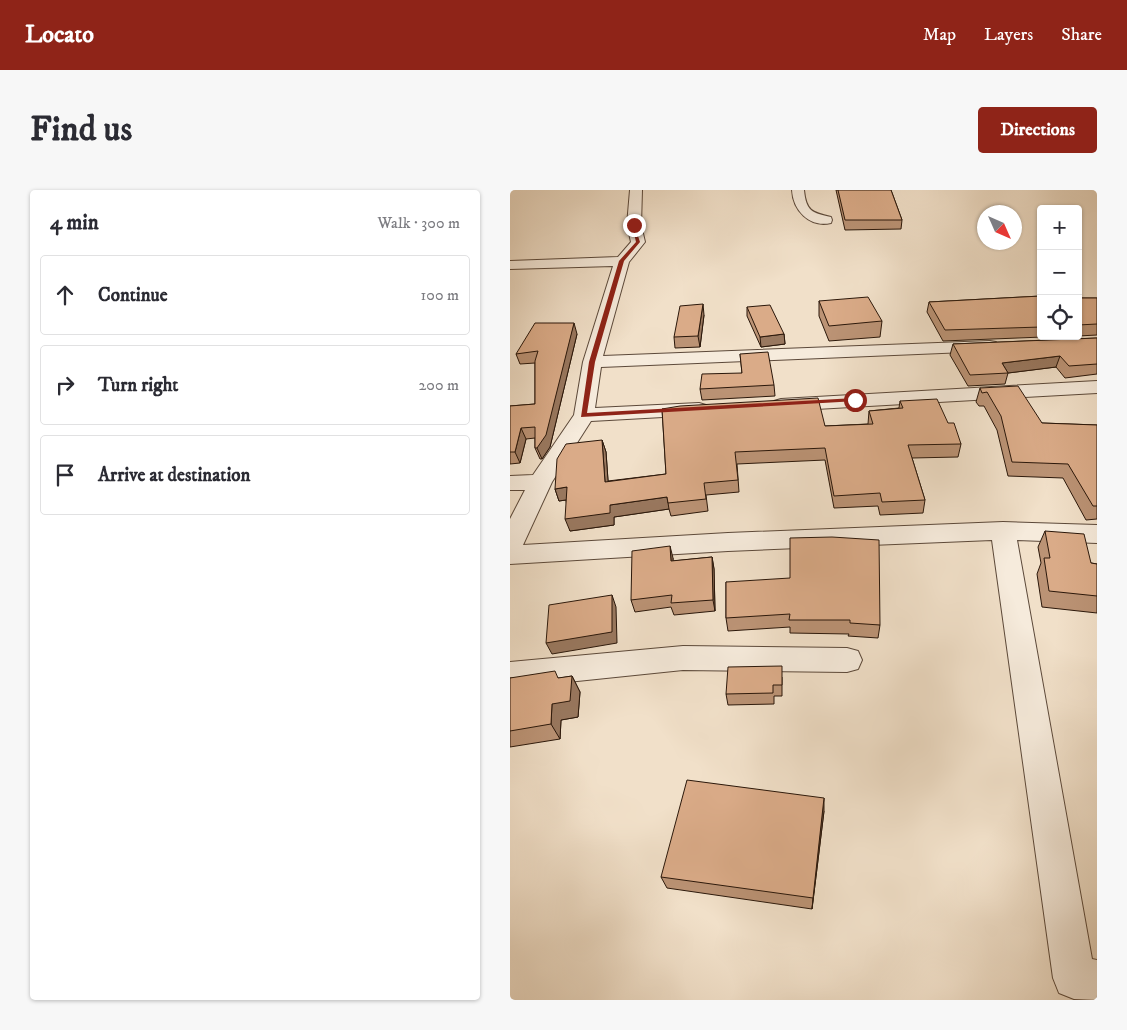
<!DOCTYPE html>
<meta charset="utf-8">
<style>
:root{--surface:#fff;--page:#f7f7f7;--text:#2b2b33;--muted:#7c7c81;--line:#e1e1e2;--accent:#8f2418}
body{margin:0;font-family:"IM FELL DW Pica",serif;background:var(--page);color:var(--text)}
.controls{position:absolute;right:15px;top:15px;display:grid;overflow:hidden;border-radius:5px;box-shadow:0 1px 4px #0004}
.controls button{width:45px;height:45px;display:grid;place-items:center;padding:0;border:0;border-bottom:1px solid var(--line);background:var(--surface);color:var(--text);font:25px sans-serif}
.compass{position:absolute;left:467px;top:15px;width:45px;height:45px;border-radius:50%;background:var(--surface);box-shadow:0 1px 4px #0004;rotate:135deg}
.stop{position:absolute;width:15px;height:15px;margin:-11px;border:4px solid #8f2418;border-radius:50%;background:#fff}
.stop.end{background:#8f2418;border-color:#fff;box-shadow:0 1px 5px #0008}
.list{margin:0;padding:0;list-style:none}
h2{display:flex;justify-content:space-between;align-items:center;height:65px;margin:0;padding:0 20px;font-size:21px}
h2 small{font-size:16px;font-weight:400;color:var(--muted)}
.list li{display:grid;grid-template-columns:32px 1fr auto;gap:15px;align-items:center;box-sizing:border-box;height:80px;margin:0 10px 10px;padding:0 10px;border:1px solid var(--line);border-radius:5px}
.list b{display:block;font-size:19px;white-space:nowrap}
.list em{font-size:16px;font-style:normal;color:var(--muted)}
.icon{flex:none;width:28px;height:28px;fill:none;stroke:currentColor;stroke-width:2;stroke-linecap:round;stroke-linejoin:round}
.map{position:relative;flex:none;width:587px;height:810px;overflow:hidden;border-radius:5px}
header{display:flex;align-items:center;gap:30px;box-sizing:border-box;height:70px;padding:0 25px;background:var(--accent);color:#fff}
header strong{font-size:24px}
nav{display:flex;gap:28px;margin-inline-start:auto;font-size:18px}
.intro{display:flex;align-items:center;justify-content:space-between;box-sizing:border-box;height:120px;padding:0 30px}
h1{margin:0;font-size:35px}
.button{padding:12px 22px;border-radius:5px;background:var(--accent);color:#fff;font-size:18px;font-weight:700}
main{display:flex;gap:30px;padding:0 30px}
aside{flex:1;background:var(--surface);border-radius:5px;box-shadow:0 1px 4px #0004}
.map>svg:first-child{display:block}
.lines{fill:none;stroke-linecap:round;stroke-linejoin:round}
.minor-casing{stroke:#5c493a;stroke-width:2}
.minor{fill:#f6ebdc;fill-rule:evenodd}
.wall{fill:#bb9375;stroke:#2a170a}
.shaded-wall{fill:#99785f;stroke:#2a170a}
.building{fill:#daab88;stroke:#2a170a}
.route{fill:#8f2418}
</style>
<header>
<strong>Locato</strong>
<nav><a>Map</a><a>Layers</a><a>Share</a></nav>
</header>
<div class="intro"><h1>Find us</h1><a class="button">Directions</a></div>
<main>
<aside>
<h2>4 min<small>Walk · 300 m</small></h2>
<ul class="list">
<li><svg class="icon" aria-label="ahead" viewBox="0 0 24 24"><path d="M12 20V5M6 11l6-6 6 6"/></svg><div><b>Continue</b></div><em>100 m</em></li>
<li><svg class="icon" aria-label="right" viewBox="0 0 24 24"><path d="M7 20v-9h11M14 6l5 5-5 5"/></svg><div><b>Turn right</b></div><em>200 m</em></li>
<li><svg class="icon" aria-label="arrive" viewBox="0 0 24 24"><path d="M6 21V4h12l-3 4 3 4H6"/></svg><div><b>Arrive at destination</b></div></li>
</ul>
</aside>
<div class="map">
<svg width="587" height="810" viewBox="0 0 587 810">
<rect width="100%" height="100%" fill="#f1e0c9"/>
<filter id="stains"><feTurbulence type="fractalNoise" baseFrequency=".004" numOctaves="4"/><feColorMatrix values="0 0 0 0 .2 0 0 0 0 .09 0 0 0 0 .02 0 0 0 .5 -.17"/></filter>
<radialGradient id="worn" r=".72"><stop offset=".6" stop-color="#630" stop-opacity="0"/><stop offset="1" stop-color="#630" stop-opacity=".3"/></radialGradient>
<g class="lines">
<g class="minor-casing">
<g id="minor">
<polygon points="120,0 132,0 131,35 135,52 119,72 93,166 480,151 486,152 489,156 486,160 480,161 91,177 85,218 189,213 196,215 199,219 196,223 189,225 81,231 42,292 13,355 218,343 493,332 587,335 587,353 507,350 582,769 587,770 587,810 564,809 549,803 543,788 482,350 218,361 0,374 0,329 15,300 0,300 0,286 23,285 64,225 73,172 103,76 0,79 0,71 108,67 121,52 117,35"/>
<path d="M282,0h12c2,21 8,23 27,27l1,3 -1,3c-22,5 -38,-13 -39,-33z"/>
<polygon points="587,191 587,203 271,221 264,219 261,215 264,211 271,209"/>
<polygon points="173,456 337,458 348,461 352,470 348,479 337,482 173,480 0,498 0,472"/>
</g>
</g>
<use href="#minor" class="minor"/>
</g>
<g class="wall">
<polygon points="326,0 381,0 392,30 391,39 335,40"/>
<polygon points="531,106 531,146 558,146 433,151 417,122 419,112"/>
<polygon points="568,108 587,108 587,145 568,146"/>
<polygon points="309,111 372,131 370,147 319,151 309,126"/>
<polygon points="237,117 274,144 275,154 251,157 237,126"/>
<polygon points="194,125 190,157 165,158 164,147"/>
<polygon points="67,144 40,257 32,269 30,269 25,258 25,248 16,249 10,273 0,274 0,216 25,214 25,173 10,174 6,164"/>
<polygon points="587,148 587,184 555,188 546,177 498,183 495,194 458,196 440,165 443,154"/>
<polygon points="230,164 264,195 265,206 192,210 190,199 232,183"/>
<polygon points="470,198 532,233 587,235 587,329 576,330 553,288 498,286 487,240 474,216 469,216 466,212"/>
<polygon points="390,211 438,233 451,254 448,267 402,268 415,310 413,323 370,325 368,316 324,318 315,270 227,274 229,302 196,305 198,321 161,326 159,319 104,327 104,335 60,341 56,310 49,311 45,299 92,250 96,262 98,291 156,284 152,219 315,236 358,234 359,221 389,218"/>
<polygon points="535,341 581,373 587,374 587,423 532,417 527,384 531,373 528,357"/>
<polygon points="202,367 204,379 205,421 164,425 161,417 125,422 121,410 163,368 163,371"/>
<polygon points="216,392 370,435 368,448 338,446 339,444 280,443 280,437 218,441 216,428"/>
<polygon points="62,486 70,502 68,527 51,530 50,549 0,557 0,488 50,488"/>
<polygon points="272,487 272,506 264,506 264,514 218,515 216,504"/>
<polygon points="314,621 302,719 157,698 151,687"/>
</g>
<g class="shaded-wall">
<polygon points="193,114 194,125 190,157 188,146"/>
<polygon points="64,133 67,144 40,257 32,269 27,258"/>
<polygon points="274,144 275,154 251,157 250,147"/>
<polygon points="550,166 546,177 498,183 492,173"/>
<polygon points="11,238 16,249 10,273 5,262"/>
<polygon points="92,250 96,262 99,304 95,292"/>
<polygon points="57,297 62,309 49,311 45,299"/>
<polygon points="157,307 159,319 104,327 104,335 60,341 55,329 100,315"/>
<polygon points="160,356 163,368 163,383 161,371"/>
<polygon points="202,367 204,379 205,421 203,410"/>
<polygon points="102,405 106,417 107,453 42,464 36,453"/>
<polygon points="62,486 70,502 68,527 51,530 50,549 41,534 42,514"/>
<polygon points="314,608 314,621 302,719 303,708"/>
</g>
<g class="building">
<polygon points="328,0 381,0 392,30 335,30"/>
<polygon points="531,106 531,137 435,140 419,112"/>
<polygon points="358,107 372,131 319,136 309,111"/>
<polygon points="568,108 587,108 587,134 568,135"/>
<polygon points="193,114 188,146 164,147 170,116"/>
<polygon points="260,115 274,144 250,147 237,117"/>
<polygon points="25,133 64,133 36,245 27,258 25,258 25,237 11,238 5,262 0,262 0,216 25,214 25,171 28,161 6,164"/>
<polygon points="587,148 587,174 559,176 550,166 492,173 498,183 460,185 443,154"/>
<polygon points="258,162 264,195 190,199 192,184 232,183 230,164"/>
<polygon points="508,196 532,233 587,235 587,316 583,316 558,274 502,272 491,226 477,202 472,203 470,198"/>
<polygon points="308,208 315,236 363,234 359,221 393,218 390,211 427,209 438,233 444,233 451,254 398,255 415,310 372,312 370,303 324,306 315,258 225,262 228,290 194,293 196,309 158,313 157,307 100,315 100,323 55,329 57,297 45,299 47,269 56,254 92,250 95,292 156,284 152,219 170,216"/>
<polygon points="535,341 574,344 581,373 587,374 587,406 539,401 534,368 540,368"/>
<polygon points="322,347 369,350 370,435 340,433 340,430 279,430 280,424 216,428 216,392 280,388 280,348"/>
<polygon points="160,356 161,371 202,367 203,410 161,413 162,405 121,410 122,361"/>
<polygon points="102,405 102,442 36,453 39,415"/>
<polygon points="272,476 272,495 263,495 263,503 216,504 218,477"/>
<polygon points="45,481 48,488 62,486 60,511 42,514 41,534 0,541 0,488"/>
<polygon points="177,590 314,608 303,708 151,687"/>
</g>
<polygon class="route" points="124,34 130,52 114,71 85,172 77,223 345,208 347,211 71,227 79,172 109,71 126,52 122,35"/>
<rect width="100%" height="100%" filter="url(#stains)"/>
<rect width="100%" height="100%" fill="url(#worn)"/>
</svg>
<div class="controls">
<button>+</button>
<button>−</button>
<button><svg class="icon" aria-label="locate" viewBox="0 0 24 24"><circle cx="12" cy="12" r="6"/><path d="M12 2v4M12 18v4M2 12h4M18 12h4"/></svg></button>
</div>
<svg class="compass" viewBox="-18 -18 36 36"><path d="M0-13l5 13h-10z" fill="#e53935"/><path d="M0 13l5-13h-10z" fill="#7c7c81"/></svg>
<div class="stop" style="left:345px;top:210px"></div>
<div class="stop end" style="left:124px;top:35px"></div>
</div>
</main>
